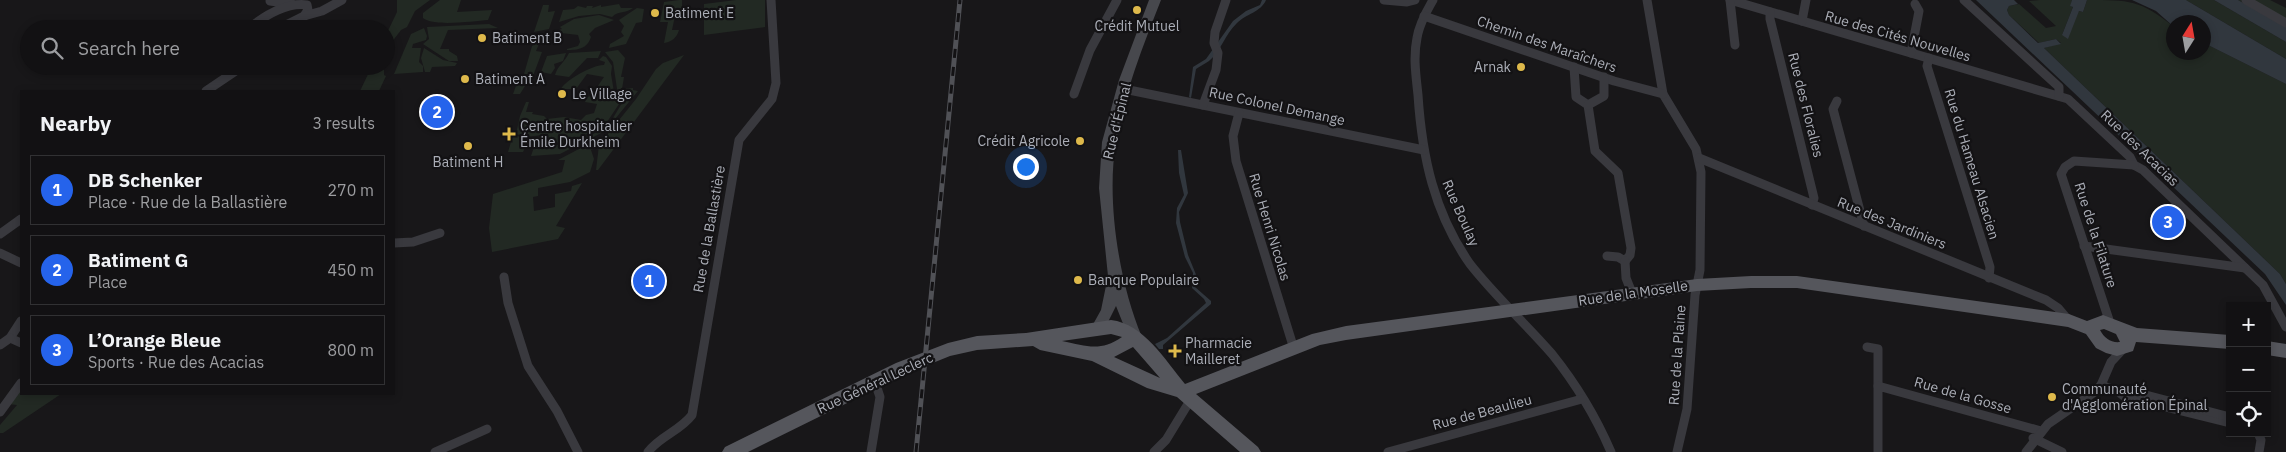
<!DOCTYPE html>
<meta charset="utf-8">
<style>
:root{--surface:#121113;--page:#1b1a1c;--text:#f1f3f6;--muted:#9c9da0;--line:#313133;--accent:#2563eb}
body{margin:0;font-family:"IBM Plex Sans",sans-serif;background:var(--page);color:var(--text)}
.controls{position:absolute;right:15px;bottom:15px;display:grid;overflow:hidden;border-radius:0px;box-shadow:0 2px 8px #0003}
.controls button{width:45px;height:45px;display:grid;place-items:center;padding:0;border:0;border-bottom:1px solid var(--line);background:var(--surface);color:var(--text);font:25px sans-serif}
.compass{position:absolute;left:2166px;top:15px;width:45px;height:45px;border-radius:50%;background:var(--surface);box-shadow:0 2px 8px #0003;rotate:11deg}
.you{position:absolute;left:1025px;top:166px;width:18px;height:18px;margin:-12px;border:4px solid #fff;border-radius:50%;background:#1a73e8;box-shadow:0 0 0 8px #1a73e833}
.badge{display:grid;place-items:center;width:32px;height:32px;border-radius:50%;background:var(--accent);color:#fff;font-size:16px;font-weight:700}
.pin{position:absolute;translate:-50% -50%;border:2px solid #fff;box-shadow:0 1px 5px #0006}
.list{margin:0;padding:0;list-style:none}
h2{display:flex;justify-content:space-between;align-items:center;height:65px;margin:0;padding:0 20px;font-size:21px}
h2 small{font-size:16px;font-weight:400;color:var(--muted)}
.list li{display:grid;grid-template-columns:32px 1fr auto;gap:15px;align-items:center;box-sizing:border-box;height:70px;margin:0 10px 10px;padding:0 10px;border:1px solid var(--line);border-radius:0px}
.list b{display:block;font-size:19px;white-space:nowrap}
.list p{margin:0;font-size:16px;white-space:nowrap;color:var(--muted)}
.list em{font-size:16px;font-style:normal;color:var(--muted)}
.icon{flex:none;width:28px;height:28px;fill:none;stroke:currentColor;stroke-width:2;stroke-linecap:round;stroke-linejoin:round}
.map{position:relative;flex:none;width:2286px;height:452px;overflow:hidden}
.search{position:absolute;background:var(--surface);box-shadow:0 2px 8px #0003;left:20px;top:20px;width:375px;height:55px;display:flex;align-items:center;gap:12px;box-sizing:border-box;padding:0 18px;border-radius:28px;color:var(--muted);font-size:19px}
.panel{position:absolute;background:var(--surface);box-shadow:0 2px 8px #0003;left:20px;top:90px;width:375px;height:305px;border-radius:0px}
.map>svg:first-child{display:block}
.green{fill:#222923}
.water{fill:#31373e}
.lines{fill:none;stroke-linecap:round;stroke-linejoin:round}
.street{stroke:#39393e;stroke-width:9}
.secondary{fill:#47484d;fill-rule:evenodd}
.primary{fill:#55565c;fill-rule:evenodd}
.rail-casing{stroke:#505156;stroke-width:5}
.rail{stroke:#131214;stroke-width:3;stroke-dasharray:9;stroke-linecap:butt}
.poi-dot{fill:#deb94b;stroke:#131214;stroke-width:2}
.labels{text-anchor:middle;stroke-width:4.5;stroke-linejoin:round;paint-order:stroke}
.poi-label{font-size:14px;fill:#abaeb7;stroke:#131214;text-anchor:start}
.street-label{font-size:14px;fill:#abaeb7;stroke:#131214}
</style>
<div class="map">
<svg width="2286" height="452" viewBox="0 0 2286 452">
<rect width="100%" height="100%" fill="#181719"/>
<g class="green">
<polygon points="397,0 430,0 415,11 407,27 401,30 388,47 389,53 386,56 386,35 397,12"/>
<path d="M440,0h21l-4,12 35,-2 -4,10c-14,1 -54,7 -65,-2v-5z"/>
<path d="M679,0h3v12l-2,3 -5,1 -3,14h7c-2,8 -8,12 -15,13l4,-21h-8l4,-20z"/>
<polygon points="736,0 765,0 765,27 704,35 704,4"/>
<path d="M2040,0h32l-1,6 2,1 -11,28 17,-24 4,1 4,-12c43,0 53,0 86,26l1,26h30v-9l82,41v200l-6,-10 -236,-226 17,-5 -5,-4 -17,4 -30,-28 -2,-5 2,-4 10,-2 27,24 10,-2 -27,-25z"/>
<polygon points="2186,0 2214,0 2286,42 2286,59"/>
<polygon points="2238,0 2270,0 2286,8 2286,27"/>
<path d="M619,4l2,4h12c-8,6 -14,2 -21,9l-12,-3 -21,2 -20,6 4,-12 11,-1 4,-3 8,2 1,-2h6l-1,2 9,-3v2z"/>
<polygon points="543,5 549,5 548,12 555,11 549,29 534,32"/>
<polygon points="637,8 644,9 642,22 636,23 626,44 609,48 610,44 624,36 621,32 624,26 619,20"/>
<path d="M599,15l15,5 -19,8 -6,6 2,3c-4,12 -13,13 -24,13v-1l11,-3 2,-4 -2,-7 -25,-3 9,-3 -2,-2 14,-8z"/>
<polygon points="489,24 498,28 448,30 440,49 449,49 449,51 457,56 458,61 449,61 423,44 429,39 427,27"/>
<polygon points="424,28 427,36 426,40 413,44 412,48 421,48 419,62 423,66 423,72 394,74 411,34"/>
<polygon points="536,43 539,44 536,51 542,52 530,84 525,86 520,94 513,94 517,83 527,82 530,74 524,74 532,46"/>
<polygon points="424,48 443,60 457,63 455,66 432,67 430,72 425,72 421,58"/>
<polygon points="618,50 625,58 621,77 624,77 622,89 633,88 633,90 638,91 615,119 613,118 625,98 617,89 613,62 605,52"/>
<path d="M601,51l-3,7h-11l-18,19 -14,-2c3,-10 10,-13 14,-22z"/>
<polygon points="566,53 563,61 554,64 555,68 551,74 541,72 547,56"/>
<polygon points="684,55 598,170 596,170 599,145 636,99 656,69 663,63"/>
<path d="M603,56l3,1 6,9 -1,8 3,18 9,6 -20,30 -40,15 -11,-1 -10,-7 -15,2 -11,-3 4,-18 6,-14h3l-3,10h7l-1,2 12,2 3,3 17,-2 17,3 5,-5 8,-2 3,-9 -12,-2 2,-5 4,-1 13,-19 -17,-3 -11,15h-15c3,-8 33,-25 43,-24l1,-3 -6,-2z"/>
<polygon points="372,66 384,67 384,75 386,76 379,91 360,91"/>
<path d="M610,125l-7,7 -43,22 -29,2 3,-9 -9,1 -2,4h-15l5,-17 12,3 17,-1c5,3 9,7 15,8 10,1 45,-14 53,-20z"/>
<polygon points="594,141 597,141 591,150 594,159 590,172 570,182 538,188 538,196 533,197 534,211 555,207 555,194 571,191 572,186 582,183 556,226 565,228 558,239 492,252 489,228 493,194 562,172 565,160 558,160"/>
<polygon points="21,386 21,394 61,394 3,433 0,433 0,425 17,405 8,404"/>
</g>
<g class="water">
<path d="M1262,0h4c-5,12 -20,14 -29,23 -12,11 -16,28 -28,38 -4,3 -9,5 -13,8l-5,29 -2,-1 4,-30 13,-8 27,-38 13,-10 14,-6z"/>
<polygon points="1976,0 2014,0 2018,4 2009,6 2007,10 2009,15 2038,43 2056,39 2061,44 2044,48 2280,274 2286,284 2286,305 2265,274"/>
<polygon points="2072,0 2087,0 2083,12 2079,11 2068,39 2062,35 2073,7 2070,6"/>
<polygon points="2132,0 2186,0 2286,59 2286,84 2204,43 2204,22 2174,22 2173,26 2156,11"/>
<polygon points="2214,0 2238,0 2286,27 2286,42"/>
<polygon points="1178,150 1181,150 1188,193 1179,212 1180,222 1188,255 1197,277 1195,287 1211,301 1211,304 1163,345 1163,349 1159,349 1155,344 1167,338 1206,303 1204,299 1192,288 1193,273 1185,257 1176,223 1177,208 1184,195 1179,173"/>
</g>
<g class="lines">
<g class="street">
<polyline points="1384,0 1407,2 1415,0"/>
<path d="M1433,0c-7,12 -14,25 -16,38 -4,19 -1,38 1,57 4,61 16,118 52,169 25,32 55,59 82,90 24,30 44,63 59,98"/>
<polyline points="1647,0 1663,94 1696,149 1701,172 1700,270 1695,295 1687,409 1677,452"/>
<polyline points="1730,0 2068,99 2130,157 2134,165 2143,170 2263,285 2286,327"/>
<polyline points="1730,0 1735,45"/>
<polyline points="1964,0 2059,87 2059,96"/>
<polyline points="2246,0 2286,23"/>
<polyline points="270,1 292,4"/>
<polyline points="1770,12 1770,19 1814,198 1812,205"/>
<polyline points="1424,16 1614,81 1663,94"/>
<polyline points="1802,21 1806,0"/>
<path d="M248,29c15,-12 38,-27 59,-24l1,5 -4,6 -26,13"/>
<polyline points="299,29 304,16 322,11 342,0"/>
<polyline points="1911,53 1919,11 1915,4"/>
<polyline points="1929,58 1927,66 1990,267 1989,278"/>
<polyline points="1574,67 1576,97 1588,105 1595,151 1618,173 1631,248 1630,255 1625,261 1618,257 1607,256"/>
<polyline points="1124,89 1424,150"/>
<polyline points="206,91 243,66"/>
<polyline points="1074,94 1090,50 1117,0"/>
<polyline points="1837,101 1833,109 1864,226"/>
<polyline points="1203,105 1216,70 1218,53 1214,43 1215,32 1226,0"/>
<polyline points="1588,105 1604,96 1604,77"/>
<polyline points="1239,113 1233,136 1236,161 1294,349"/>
<polyline points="1699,158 2046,300 2058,308 2069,321"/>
<polyline points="0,234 21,219"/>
<polyline points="394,243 413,242 440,233"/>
<polyline points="2084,246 2245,268"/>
<polyline points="0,253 21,263"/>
<polyline points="1625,261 1626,278 1632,293"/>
<polyline points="504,277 508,303 528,366 557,411 578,452"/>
<polyline points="21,321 10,338 21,343"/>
<polyline points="2110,323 2061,174 2065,167 2074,161 2134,165"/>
<polyline points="0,345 10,338"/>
<polyline points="1867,347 1878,349 1878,386"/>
<polyline points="2101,385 2117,391 2125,397 2230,423"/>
<polyline points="2117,391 2123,389 2230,417"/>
<polyline points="0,412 21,383"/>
<polyline points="2258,433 2261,440 2259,452"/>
<polyline points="2033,438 2062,452"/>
<polyline points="435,452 487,429"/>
<path d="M648,452c12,-16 32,-21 44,-37l47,-275 33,-41 4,-16 -5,-83"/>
<polyline points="871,452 880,397 875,382"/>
<polyline points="1154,452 1166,440 1191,399"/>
<polyline points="1388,452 1582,399"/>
<polyline points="1878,452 1878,386 2041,431"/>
<polyline points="2026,452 2048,424 2096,391 2101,385 2111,362 2124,348"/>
</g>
<path class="secondary" d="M1149,0h12c-18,46 -37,93 -45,142 -10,58 3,141 26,195l-2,4 -5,2 -5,-2 -14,-35 -13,26 -5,2 -5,-2 -2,-4 10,-18 7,-34 -9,-88 3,-46 17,-62z"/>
<g class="primary">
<path d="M1751,276h46l272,38 18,7 16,-6 34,13 93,7v14l-94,-7 -3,9 -16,5 -11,-3 -10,-5 -10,-14 -18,-7 -271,-39h-46l-54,3 -351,49 -26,5 -124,49 62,53 3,5h-21l-63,-55 -30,-9 -55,-27 -52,-11 -7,-4 -56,4 -27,6 -42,17 -160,79h-26l3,-5 171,-84 52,-20 29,-7 49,-3 85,-13c33,4 54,40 74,64l127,-50 34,-8 351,-47zM2104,329l12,5 4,8c-9,1 -16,-4 -20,-12zM1111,334l11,3c-22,15 -35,9 -60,4zM1133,347l27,31 -46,-21z"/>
<polygon points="2267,341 2286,344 2286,358 2267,355"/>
</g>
<g class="rail-casing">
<polyline id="rail" points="916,452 960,0"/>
</g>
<use href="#rail" class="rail"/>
</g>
<g class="poi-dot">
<circle cx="1137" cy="10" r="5"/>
<circle cx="655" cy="13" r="5"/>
<circle cx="482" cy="38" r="5"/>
<circle cx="1521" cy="67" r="5"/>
<circle cx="465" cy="79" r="5"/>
<circle cx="562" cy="94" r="5"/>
<path d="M506.5 126.5h5v5h5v5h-5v5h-5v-5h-5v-5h5z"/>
<circle cx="1080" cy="141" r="5"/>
<circle cx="468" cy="146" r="5"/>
<circle cx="1078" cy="280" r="5"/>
<path d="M1172.5 343.5h5v5h5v5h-5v5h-5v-5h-5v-5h5z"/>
<circle cx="2052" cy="397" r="5"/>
</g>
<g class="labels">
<g class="poi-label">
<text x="665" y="18">Batiment E</text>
<text x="1137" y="31" text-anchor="middle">Crédit Mutuel</text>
<text x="492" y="43">Batiment B</text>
<text x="1511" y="72" text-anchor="end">Arnak</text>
<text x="475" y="84">Batiment A</text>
<text x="572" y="99">Le Village</text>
<text x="520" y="131">Centre hospitalier<tspan x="520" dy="16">Émile Durkheim</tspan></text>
<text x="1070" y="146" text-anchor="end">Crédit Agricole</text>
<text x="468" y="167" text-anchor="middle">Batiment H</text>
<text x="1088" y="285">Banque Populaire</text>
<text x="1185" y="348">Pharmacie<tspan x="1185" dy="16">Mailleret</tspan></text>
<text x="2062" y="394">Communauté<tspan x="2062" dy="16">d'Agglomération Épinal</tspan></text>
</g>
<g class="street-label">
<text transform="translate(1898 36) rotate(16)" y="5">Rue des Cités Nouvelles</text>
<text transform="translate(1547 44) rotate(19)" y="5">Chemin des Maraîchers</text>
<text transform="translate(1806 105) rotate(76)" y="5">Rue des Floralies</text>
<text transform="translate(1277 106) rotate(12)" y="5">Rue Colonel Demange</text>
<text transform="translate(1117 121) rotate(-76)" y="5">Rue d'Épinal</text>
<text transform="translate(2140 148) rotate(44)" y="5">Rue des Acacias</text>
<text transform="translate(1972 164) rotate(73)" y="5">Rue du Hameau Alsacien</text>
<text transform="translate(1461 213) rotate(66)" y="5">Rue Boulay</text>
<text transform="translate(1892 223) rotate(22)" y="5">Rue des Jardiniers</text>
<text transform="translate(1270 227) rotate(73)" y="5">Rue Henri Nicolas</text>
<text transform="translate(709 229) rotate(-80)" y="5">Rue de la Ballastière</text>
<text transform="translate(2096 235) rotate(72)" y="5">Rue de la Filature</text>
<text transform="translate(1633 293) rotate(-8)" y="5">Rue de la Moselle</text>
<text transform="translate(1677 355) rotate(-86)" y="5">Rue de la Plaine</text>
<text transform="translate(875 383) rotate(-25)" y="5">Rue Général Leclerc</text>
<text transform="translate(1963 395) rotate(16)" y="5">Rue de la Gosse</text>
<text transform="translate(1482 412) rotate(-15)" y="5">Rue de Beaulieu</text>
</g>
</g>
</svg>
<div class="controls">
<button>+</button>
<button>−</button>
<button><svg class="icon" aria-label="locate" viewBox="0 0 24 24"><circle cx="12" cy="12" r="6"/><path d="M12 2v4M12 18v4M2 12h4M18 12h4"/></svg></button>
</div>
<svg class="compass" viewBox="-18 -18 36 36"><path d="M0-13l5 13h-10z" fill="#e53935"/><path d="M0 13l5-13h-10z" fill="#9c9da0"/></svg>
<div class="you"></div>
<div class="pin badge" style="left:649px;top:281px">1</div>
<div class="pin badge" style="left:437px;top:112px">2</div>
<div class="pin badge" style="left:2168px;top:222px">3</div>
<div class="search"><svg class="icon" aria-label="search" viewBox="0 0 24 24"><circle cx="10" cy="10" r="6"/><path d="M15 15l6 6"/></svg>Search here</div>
<section class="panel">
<h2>Nearby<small>3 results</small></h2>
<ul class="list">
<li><span class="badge">1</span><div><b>DB Schenker</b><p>Place · Rue de la Ballastière</p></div><em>270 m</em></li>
<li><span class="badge">2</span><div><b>Batiment G</b><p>Place</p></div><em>450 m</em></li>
<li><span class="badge">3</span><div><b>L’Orange Bleue</b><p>Sports · Rue des Acacias</p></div><em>800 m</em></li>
</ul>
</section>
</div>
